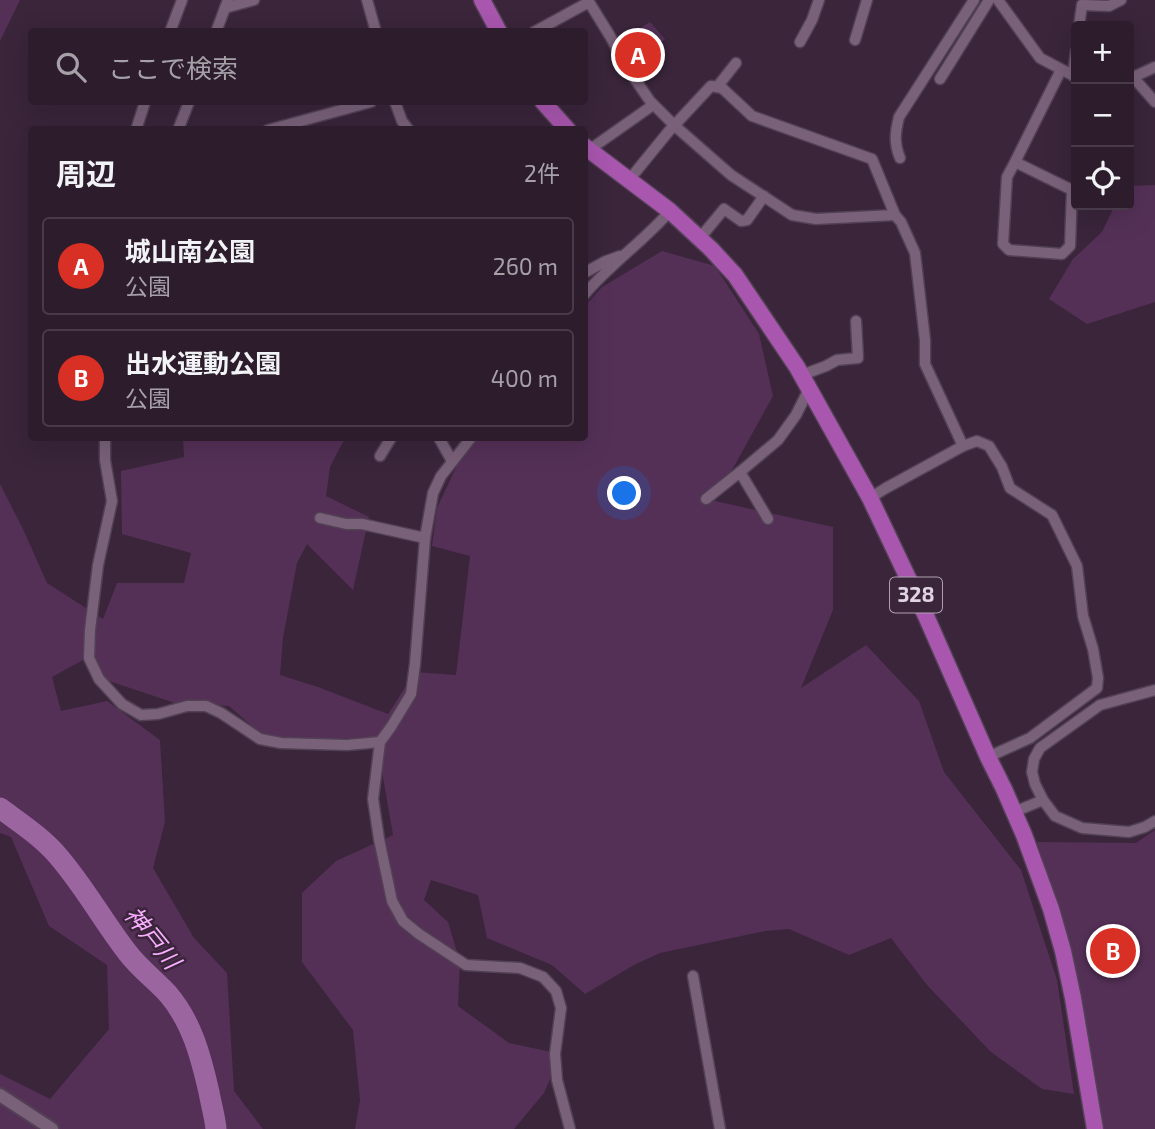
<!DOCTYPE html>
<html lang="ja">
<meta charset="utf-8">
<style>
:root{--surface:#2c1c2c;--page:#382938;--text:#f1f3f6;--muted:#a6a1a9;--line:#483a48;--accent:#d93025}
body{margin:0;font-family:"Exo 2","Noto Sans JP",sans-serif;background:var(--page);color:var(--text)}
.controls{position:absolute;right:21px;top:21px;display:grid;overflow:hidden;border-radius:7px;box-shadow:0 7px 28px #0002}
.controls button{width:63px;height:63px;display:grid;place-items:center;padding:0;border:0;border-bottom:2px solid var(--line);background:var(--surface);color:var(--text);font:35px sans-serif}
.you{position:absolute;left:625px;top:494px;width:24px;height:24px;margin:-18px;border:5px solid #fff;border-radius:50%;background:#1a73e8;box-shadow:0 0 0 10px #1a73e833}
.badge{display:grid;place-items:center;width:46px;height:46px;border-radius:50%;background:var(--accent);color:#fff;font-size:23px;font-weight:700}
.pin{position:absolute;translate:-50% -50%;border:4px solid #fff;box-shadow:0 2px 7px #0006}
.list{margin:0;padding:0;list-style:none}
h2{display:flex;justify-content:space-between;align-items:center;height:91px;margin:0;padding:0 28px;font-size:30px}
h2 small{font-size:23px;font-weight:400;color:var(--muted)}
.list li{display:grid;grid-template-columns:46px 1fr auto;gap:21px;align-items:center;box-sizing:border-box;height:98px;margin:0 14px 14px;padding:0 14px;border:2px solid var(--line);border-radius:7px}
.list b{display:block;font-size:26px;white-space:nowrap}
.list p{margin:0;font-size:23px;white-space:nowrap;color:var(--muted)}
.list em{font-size:23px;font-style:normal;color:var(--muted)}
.icon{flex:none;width:38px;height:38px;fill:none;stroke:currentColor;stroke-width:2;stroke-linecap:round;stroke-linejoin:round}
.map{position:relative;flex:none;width:1155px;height:1129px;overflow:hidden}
.search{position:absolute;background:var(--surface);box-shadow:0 7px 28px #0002;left:28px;top:28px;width:560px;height:77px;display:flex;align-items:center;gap:18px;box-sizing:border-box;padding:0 24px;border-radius:7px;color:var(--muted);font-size:26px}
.panel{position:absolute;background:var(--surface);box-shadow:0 7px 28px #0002;left:28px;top:126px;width:560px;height:315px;border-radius:7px}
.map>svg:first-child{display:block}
.green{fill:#543057}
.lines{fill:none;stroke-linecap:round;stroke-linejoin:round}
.river{stroke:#9b669f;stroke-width:21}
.minor-casing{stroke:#524154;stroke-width:13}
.tertiary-casing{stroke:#524154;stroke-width:16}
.trunk-casing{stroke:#524154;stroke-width:19}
.minor{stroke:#79617a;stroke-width:10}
.tertiary{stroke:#79617a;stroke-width:12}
.trunk{stroke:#a856ae;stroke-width:16}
.labels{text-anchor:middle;stroke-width:5;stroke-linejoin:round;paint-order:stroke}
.shield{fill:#3a253b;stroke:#afa0b0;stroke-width:2}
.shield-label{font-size:21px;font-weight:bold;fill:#e1d4e2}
.water-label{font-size:24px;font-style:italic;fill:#f7acfd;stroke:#3a253b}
</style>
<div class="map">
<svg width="1155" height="1129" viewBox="0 0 1155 1129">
<rect width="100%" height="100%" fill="#3a253b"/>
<g class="green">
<polygon points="0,0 20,0 0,41"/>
<polygon points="650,22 665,39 634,68 620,41"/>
<polygon points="1155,185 1155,302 1087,324 1049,299 1073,259 1102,232 1115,205 1129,205 1129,186"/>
<polygon points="662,251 715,266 759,334 773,396 715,501 833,527 833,610 801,688 866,645 919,701 944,772 1021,870 1057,980 1074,1094 1042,1089 991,1052 927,985 891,938 849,955 789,929 765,931 660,953 634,965 585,994 552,965 487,938 478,895 431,880 424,900 448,922 460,962 458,1006 509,1043 561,1054 544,1093 514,1129 355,1129 360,1100 353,1030 302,962 302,893 336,861 393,835 376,737 270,742 229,706 175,703 103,679 83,660 52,677 61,711 107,701 160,740 165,822 153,868 194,938 227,973 234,1091 263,1129 0,1129 0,1074 50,1099 109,1029 107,965 49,926 11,837 0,833 0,484 23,529 47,583 103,619 117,583 184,583 191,553 122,534 121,471 184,457 183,438 345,438 330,467 326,496 369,517 353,590 307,544 297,563 283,638 280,675 318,687 388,714 415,672 456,675 470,556 432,546 437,508 468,442 472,438 584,438 585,306 602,287"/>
<polygon points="1155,830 1155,1129 1104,1129 1081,991 1059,911 1037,842 1136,843"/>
</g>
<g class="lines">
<path class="river" d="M0,808c20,15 42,29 58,48 26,30 45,65 69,96 12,16 28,28 41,42 24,28 33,63 41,98 2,12 6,25 7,37"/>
<g class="minor-casing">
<g id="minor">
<polyline points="367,0 376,32"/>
<polyline points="998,0 1040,58 1076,77"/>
<polyline points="225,8 254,0"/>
<polyline points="1079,26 1082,5 1109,6 1121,0"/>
<polyline points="170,32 182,0"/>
<polyline points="216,32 228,0"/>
<polyline points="534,32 589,2 610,36 626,66 650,101 675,126 731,175 792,215 816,219 895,215"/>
<polyline points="855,40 867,0"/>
<polyline points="800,42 812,20 819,0"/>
<polyline points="1073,76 1076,51"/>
<polyline points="1133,77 1155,102"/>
<polyline points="940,79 989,0"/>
<polyline points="1129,79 1155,67"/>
<polyline points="717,87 736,63"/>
<polyline points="395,102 402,121 409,130"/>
<polyline points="136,130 145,102"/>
<polyline points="178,130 189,102"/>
<polyline points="268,130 371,102"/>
<polyline points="589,150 653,105"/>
<path d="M900,158c-6,-15 -5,-25 -1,-41l75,-117"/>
<polyline points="1015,162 1072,190 1070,246 1062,254 1009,250 1003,244 1007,177 1015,162 1061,70"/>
<polyline points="629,180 669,131 711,86 722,88 752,116 872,159 895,215 901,222 915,253 925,340 925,364 963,446"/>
<polyline points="700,238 724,209 741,221 747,220 764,196"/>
<polyline points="584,273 606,261 620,256"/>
<path d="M584,295c26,-31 60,-54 86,-84"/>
<polyline points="802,375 826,366 837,360 858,358 856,321"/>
<polyline points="105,438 105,460 112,501 98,565 90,630 89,658 99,679 122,704 141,715 158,714 187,706 206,706 221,713 260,739 281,743 347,745 380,742"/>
<polyline points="439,438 452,461"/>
<polyline points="471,438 441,476 433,493 425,538 415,664 411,694 391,727 380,742 373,799 379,839 392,901 403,921 419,934 466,965 520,968 543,977 556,991 561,1008 555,1054 557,1080 570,1129"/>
<polyline points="380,456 391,438"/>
<polyline points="870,498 886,488 963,446 977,441 989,446 1002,467 1010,488 1052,515 1077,566 1083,616 1093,649 1098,678 1097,688 1030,738 988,757"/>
<polyline points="706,499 740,472"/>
<polyline points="320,518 346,524 362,524 425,538"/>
<polyline points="768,519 740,472 778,440 796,415 809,389"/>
<polyline points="1155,690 1100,705 1040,748 1034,759 1032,772 1035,784 1043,800 1055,816 1082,828 1129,832 1145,827 1155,821"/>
<polyline points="1014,812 1043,800"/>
<polyline points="693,976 720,1129"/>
</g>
</g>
<g class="tertiary-casing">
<polyline id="tertiary" points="0,1095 52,1129"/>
</g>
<g class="trunk-casing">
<g id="trunk">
<polyline points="482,0 499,32"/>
<polyline points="543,102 568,130"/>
<polyline points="584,146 670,211 711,249 735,275 797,367 870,498 926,616 988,757 1004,789 1024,835 1051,909 1063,951 1073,998 1095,1129"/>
</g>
</g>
<use href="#minor" class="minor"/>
<use href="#tertiary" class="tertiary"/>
<use href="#trunk" class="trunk"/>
</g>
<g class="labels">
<rect class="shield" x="890" y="577.5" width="52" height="35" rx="5"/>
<g class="shield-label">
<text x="916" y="602">328</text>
</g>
<g class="water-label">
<text transform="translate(152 938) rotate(51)" y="8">神戸川</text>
</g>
</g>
</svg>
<div class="controls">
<button>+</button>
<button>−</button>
<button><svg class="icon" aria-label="locate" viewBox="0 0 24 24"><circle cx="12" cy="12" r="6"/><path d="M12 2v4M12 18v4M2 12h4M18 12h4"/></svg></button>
</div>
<div class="you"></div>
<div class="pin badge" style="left:638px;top:55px">A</div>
<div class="pin badge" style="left:1113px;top:951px">B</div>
<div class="search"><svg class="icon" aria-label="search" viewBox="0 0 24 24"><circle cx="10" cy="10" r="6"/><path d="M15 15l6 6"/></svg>ここで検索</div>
<section class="panel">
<h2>周辺<small>2件</small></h2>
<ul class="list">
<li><span class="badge">A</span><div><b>城山南公園</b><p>公園</p></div><em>260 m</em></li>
<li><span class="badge">B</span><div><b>出水運動公園</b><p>公園</p></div><em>400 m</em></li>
</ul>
</section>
</div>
